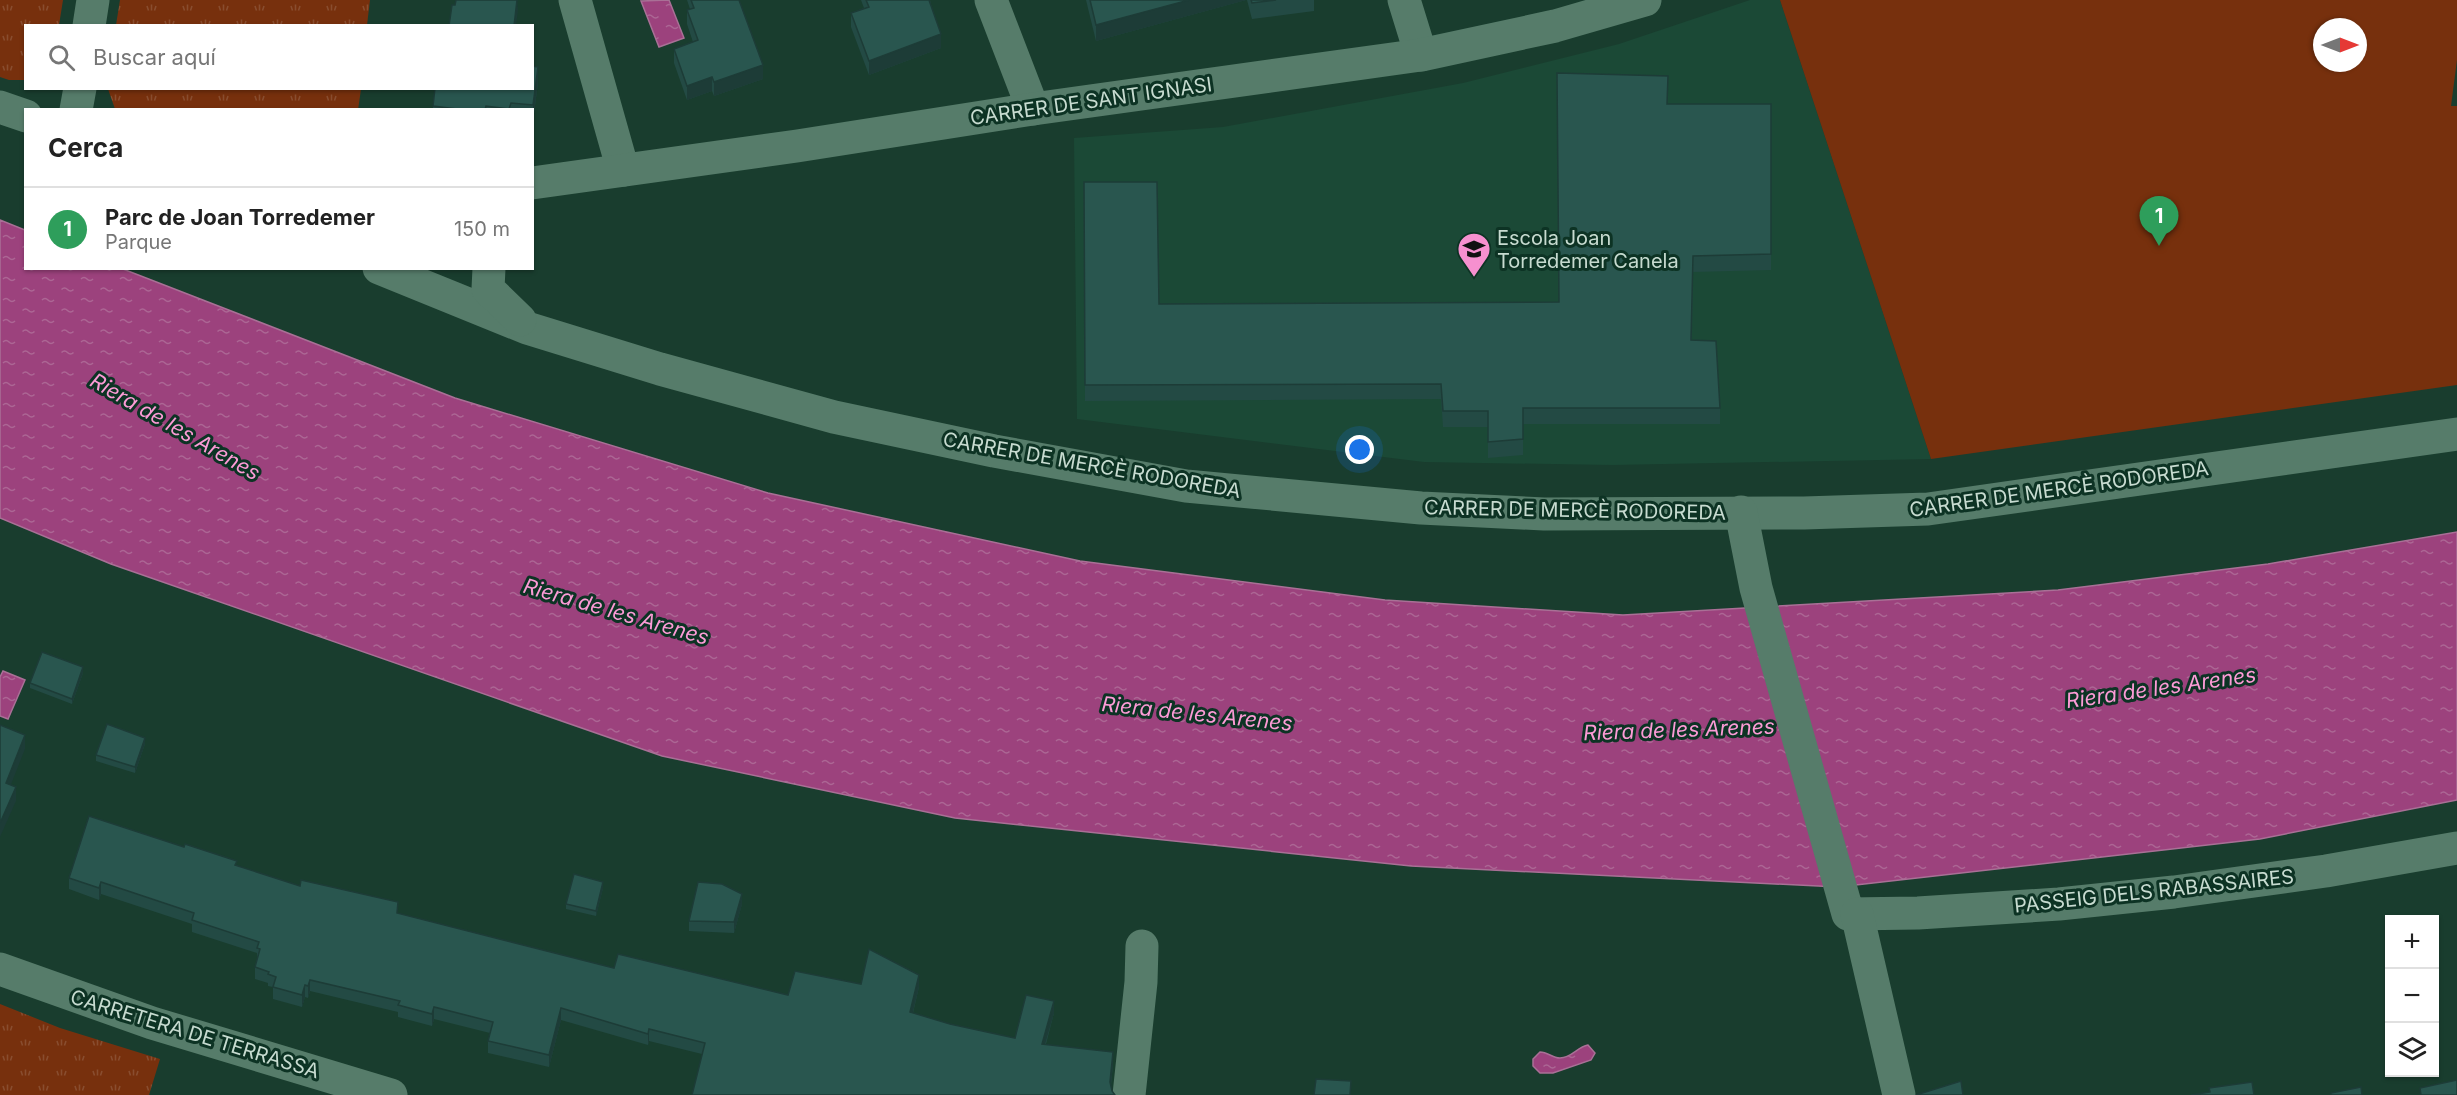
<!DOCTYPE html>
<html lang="es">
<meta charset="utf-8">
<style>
:root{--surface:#fff;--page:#f6f6f6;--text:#222;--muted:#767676;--line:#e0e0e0;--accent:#2563eb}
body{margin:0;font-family:Inter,sans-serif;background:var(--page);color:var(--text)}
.controls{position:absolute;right:18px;bottom:18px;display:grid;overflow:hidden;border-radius:0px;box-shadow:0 2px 4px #0004}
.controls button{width:54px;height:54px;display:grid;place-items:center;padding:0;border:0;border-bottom:2px solid var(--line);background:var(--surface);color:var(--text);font:30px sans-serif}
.compass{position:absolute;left:2313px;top:18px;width:54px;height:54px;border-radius:50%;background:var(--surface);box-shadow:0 2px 4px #0004;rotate:90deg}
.you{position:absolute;left:1360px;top:450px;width:21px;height:21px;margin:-15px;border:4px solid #fff;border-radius:50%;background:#1a73e8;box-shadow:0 0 0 9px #1a73e833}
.badge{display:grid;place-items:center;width:39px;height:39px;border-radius:50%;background:var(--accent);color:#fff;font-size:20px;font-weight:700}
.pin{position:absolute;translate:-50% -50px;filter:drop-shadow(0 2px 3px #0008)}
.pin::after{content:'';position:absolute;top:32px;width:21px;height:18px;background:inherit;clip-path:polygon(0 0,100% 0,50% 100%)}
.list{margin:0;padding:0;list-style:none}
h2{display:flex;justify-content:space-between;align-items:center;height:78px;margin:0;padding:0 24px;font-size:26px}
h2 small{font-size:20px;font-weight:400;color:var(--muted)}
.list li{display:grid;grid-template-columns:39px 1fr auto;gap:18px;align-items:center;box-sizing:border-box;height:84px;padding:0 24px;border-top:2px solid var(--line)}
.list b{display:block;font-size:22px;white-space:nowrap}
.list p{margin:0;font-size:20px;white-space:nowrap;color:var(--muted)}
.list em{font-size:20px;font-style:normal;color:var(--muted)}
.icon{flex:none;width:33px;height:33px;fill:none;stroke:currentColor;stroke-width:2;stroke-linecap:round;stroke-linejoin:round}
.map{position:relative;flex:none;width:2457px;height:1095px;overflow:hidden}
.search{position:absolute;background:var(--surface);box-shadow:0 2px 4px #0004;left:24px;top:24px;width:510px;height:66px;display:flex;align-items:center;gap:15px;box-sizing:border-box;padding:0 21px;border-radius:0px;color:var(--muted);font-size:22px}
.panel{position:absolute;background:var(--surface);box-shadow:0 2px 4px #0004;left:24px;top:108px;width:510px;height:162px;border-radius:0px}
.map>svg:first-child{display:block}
.built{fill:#1b4936}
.grass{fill:url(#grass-tufts)}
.green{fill:#77300d;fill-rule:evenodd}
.water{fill:url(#water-ripples);stroke:#a97096;stroke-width:1.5}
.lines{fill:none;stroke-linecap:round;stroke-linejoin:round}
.minor{stroke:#567c6a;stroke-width:33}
.wall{fill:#234a44}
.shaded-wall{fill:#1d3c37}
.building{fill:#29564f;stroke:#1d3c37;stroke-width:1.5}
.labels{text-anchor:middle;stroke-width:6;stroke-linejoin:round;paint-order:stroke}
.street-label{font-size:20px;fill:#c7dbd0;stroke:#0d3324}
.poi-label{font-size:20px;fill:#c7dbd0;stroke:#0d3324;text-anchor:start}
.water-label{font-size:21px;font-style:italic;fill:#fc9bd6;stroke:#0d3324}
</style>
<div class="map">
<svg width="2457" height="1095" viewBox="0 0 2457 1095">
<defs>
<pattern id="grass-tufts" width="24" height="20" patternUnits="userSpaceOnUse" patternTransform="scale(1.5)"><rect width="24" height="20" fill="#77300d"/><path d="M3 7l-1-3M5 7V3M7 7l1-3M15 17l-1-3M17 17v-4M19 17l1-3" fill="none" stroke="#894d2f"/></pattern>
<pattern id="water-ripples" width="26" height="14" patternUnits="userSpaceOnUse" patternTransform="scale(1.5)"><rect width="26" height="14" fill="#9c427d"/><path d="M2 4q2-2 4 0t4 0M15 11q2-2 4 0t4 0" fill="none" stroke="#ac6694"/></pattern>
</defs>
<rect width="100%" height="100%" fill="#193d2e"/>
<polygon class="built" points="1750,0 1780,0 1931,459 1612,465 1424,462 1077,419 1074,138 1223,127 1463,83 1619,44"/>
<g class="grass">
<polygon points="0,0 63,0 59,25 26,26 25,80 9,80 0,77"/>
<polygon points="120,0 370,0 367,25 116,25"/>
<polygon points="108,89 108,88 361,89 358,110 115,109"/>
<polygon points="0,1004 60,1028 160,1059 149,1095 0,1095"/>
</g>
<path class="green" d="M1780,0h677v60l-6,46h6v279l-526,74zM2322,27h36v36h-36z"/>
<g class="water">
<polygon points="669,0 684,38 659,47 641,1"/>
<polygon points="0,220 25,230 26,268 123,269 455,398 768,493 1080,561 1385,600 1623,615 2058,590 2268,564 2457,532 2457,800 2260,839 1838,887 1411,866 955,818 662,756 111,564 0,518"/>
<polygon points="3,671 25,680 8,719 0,716 0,677"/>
<path d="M1588,1045l7,8 -4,7 -38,13h-13l-7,-7v-7l7,-7c8,0 12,6 20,6 12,0 17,-11 28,-13z"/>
</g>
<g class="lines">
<g class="minor">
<polyline points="575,0 623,170"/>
<polyline points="991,0 1033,109"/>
<polyline points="1404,0 1421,55"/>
<polyline points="89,26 93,0"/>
<polyline points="0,107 26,116"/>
<polyline points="76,110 80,88"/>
<polyline points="532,183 797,146 1033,109 1421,55 1555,26 1645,0"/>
<polyline points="379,268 527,328 660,369 834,417 994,451 1186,486 1421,508 1544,514 1804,513 1928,509 2457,434"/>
<polyline points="489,268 488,289 520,320"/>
<polyline points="1741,512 1756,588 1848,914 1918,913 2059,904 2174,892 2326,871 2457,848"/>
<polyline points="1857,914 1899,1095"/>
<polyline points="0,969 152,1023 391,1095"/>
<polyline points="1129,1095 1141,982 1142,946"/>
</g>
</g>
<g class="wall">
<polygon points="687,0 739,0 763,79 714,96 712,91 687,100 674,63 674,49 693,42 687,24 687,10 690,9"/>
<polygon points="861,0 930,0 941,48 869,75 851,27 851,13 864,8"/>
<polygon points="1086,0 1246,0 1096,41"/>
<polygon points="1247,0 1314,0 1314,11 1252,19"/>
<polygon points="538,83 533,121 532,121 532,110 433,110 433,106"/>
<polygon points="1668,91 1667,104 1771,104 1771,270 1693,272 1692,340 1720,408 1720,424 1523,424 1523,455 1488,458 1488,427 1443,427 1441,399 1085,401 1084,182 1159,304 1559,302"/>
<polygon points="83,673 72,704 30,688 30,683"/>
<polygon points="145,744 135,773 96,761 96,755"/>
<polygon points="184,847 237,866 300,886 398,914 614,968 788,995 861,984 919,987 913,1013 950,1024 1015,1038 1054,1013 1046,1044 1113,1064 1111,1086 702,1054 649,1041 648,1045 561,1020 549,1067 488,1053 488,1041 490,1033 434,1019 432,1026 398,1017 398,1012 310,991 308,998 305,997 302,1007 273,999 273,987 268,986 268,983 255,979 255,967 257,960 257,953 192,932 192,924 101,894 99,900 69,889 69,878"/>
<polygon points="603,888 596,916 566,909 566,904"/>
<polygon points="742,904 734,933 689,931 689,921"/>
</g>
<g class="shaded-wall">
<polygon points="517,0 518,10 516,26 514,26"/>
<polygon points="1189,0 1246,0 1096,41 1096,25"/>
<polygon points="941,34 941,48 869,75 869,61"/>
<polygon points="763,65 763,79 714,96 714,82"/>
<polygon points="538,67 538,83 533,121 533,105"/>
<polygon points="712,77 712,91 687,100 687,86"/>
<polygon points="83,667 83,673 72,704 72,699"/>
<polygon points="25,735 25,749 6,797 6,783"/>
<polygon points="145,738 145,744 135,773 135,767"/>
<polygon points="16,787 16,801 0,837 0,823"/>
<polygon points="101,882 101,894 99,900 99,888"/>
<polygon points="603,882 603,888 596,916 596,911"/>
<polygon points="742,894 742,904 734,933 734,922"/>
<polygon points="919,975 919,987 910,1024 910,1012"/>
<polygon points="310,980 310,991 308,998 308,986"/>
<polygon points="305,985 305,997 302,1007 302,995"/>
<polygon points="1054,1001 1054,1013 1042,1055 1042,1044"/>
<polygon points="434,1007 434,1019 432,1026 432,1014"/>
<polygon points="561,1008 561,1020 549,1067 549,1055"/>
<polygon points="649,1029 649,1041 648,1045 648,1034"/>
<polygon points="1113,1052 1113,1064 1110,1094 1110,1082"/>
</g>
<g class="building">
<polygon points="456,0 517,0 514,26 449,26 452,5 455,5"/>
<polygon points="691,0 739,0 763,65 714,82 712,77 687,86 674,49 698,40 687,10 694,8"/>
<polygon points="866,0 929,0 941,34 869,61 851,13 869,7"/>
<polygon points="1090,0 1189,0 1096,25"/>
<polygon points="1251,0 1276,0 1252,3"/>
<polygon points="532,66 538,67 533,105 511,103 509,109 486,106 485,110 465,110 433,106 435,88 532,88"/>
<polygon points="1557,73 1668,76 1667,104 1771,104 1771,254 1693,256 1691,340 1716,341 1720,408 1523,408 1523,439 1488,442 1488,411 1443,411 1441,384 1085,385 1084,182 1157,182 1159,304 1559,302"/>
<polygon points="42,652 83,667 72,699 30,683"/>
<polygon points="107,724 145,738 135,767 96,755"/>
<polygon points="0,725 25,735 6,783 16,787 0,823"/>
<polygon points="89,816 184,847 185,844 237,861 235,865 300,886 301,880 398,902 397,913 614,968 618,954 788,995 795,971 861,984 869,949 919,975 910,1012 950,1024 1015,1038 1026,995 1054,1001 1042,1044 1113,1052 1110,1082 1112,1091 1115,1095 692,1095 705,1043 649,1029 648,1034 561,1008 549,1055 488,1041 493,1022 434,1007 432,1014 398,1005 400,1001 310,980 308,986 305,985 302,995 273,987 276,977 268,974 269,972 255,967 260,949 257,948 259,942 192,920 194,913 101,882 99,888 69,878"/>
<polygon points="574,874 603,882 596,911 566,904"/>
<polygon points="698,882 722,884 742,894 734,922 689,921"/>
<polygon points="1316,1079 1351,1081 1350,1095 1314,1095"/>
<polygon points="2457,1080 2457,1095 2421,1095 2420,1088"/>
<polygon points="1961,1081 1963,1095 1916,1095"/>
<polygon points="2252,1082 2254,1095 2191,1095 2210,1092 2209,1088"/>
<polygon points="2361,1087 2362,1095 2331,1095 2331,1093"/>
</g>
<defs>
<g id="school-pin" transform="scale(1.725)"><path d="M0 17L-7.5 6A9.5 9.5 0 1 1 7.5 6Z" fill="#f690cf" stroke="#0d3324"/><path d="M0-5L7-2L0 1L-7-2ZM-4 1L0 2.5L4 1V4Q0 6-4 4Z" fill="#111"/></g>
</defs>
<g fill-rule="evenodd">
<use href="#school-pin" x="1474" y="249"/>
</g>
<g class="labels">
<g class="street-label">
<text transform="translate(1091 101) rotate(-8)" y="7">CARRER DE SANT IGNASI</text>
<text transform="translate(1092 465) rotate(10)" y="7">CARRER DE MERCÈ RODOREDA</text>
<text transform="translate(2059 489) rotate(-8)" y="7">CARRER DE MERCÈ RODOREDA</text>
<text transform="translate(1575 510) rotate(1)" y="7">CARRER DE MERCÈ RODOREDA</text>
<text transform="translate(2154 891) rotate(-6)" y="7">PASSEIG DELS RABASSAIRES</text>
<text transform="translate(195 1034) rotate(17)" y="7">CARRETERA DE TERRASSA</text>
</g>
<g class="poi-label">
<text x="1497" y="245">Escola Joan<tspan x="1497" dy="23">Torredemer Canela</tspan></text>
</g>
<g class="water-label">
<text transform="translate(175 427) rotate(30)" y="7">Riera de les Arenes</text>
<text transform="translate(616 612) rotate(16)" y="7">Riera de les Arenes</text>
<text transform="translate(2161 688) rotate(-8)" y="7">Riera de les Arenes</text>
<text transform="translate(1197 714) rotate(6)" y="7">Riera de les Arenes</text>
<text transform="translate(1679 730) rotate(-2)" y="7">Riera de les Arenes</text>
</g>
</g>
</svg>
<div class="controls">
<button>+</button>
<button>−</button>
<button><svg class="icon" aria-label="layers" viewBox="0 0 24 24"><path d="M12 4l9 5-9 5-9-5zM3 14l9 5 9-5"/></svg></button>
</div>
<svg class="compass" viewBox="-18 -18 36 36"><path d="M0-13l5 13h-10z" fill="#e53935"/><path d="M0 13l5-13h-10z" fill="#767676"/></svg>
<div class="you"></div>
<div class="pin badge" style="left:2159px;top:246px;background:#2e9e5b">1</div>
<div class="search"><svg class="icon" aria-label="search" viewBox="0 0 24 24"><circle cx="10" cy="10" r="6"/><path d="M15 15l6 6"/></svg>Buscar aquí</div>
<section class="panel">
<h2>Cerca<small></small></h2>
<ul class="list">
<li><span class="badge" style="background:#2e9e5b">1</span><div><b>Parc de Joan Torredemer</b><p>Parque</p></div><em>150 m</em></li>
</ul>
</section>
</div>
